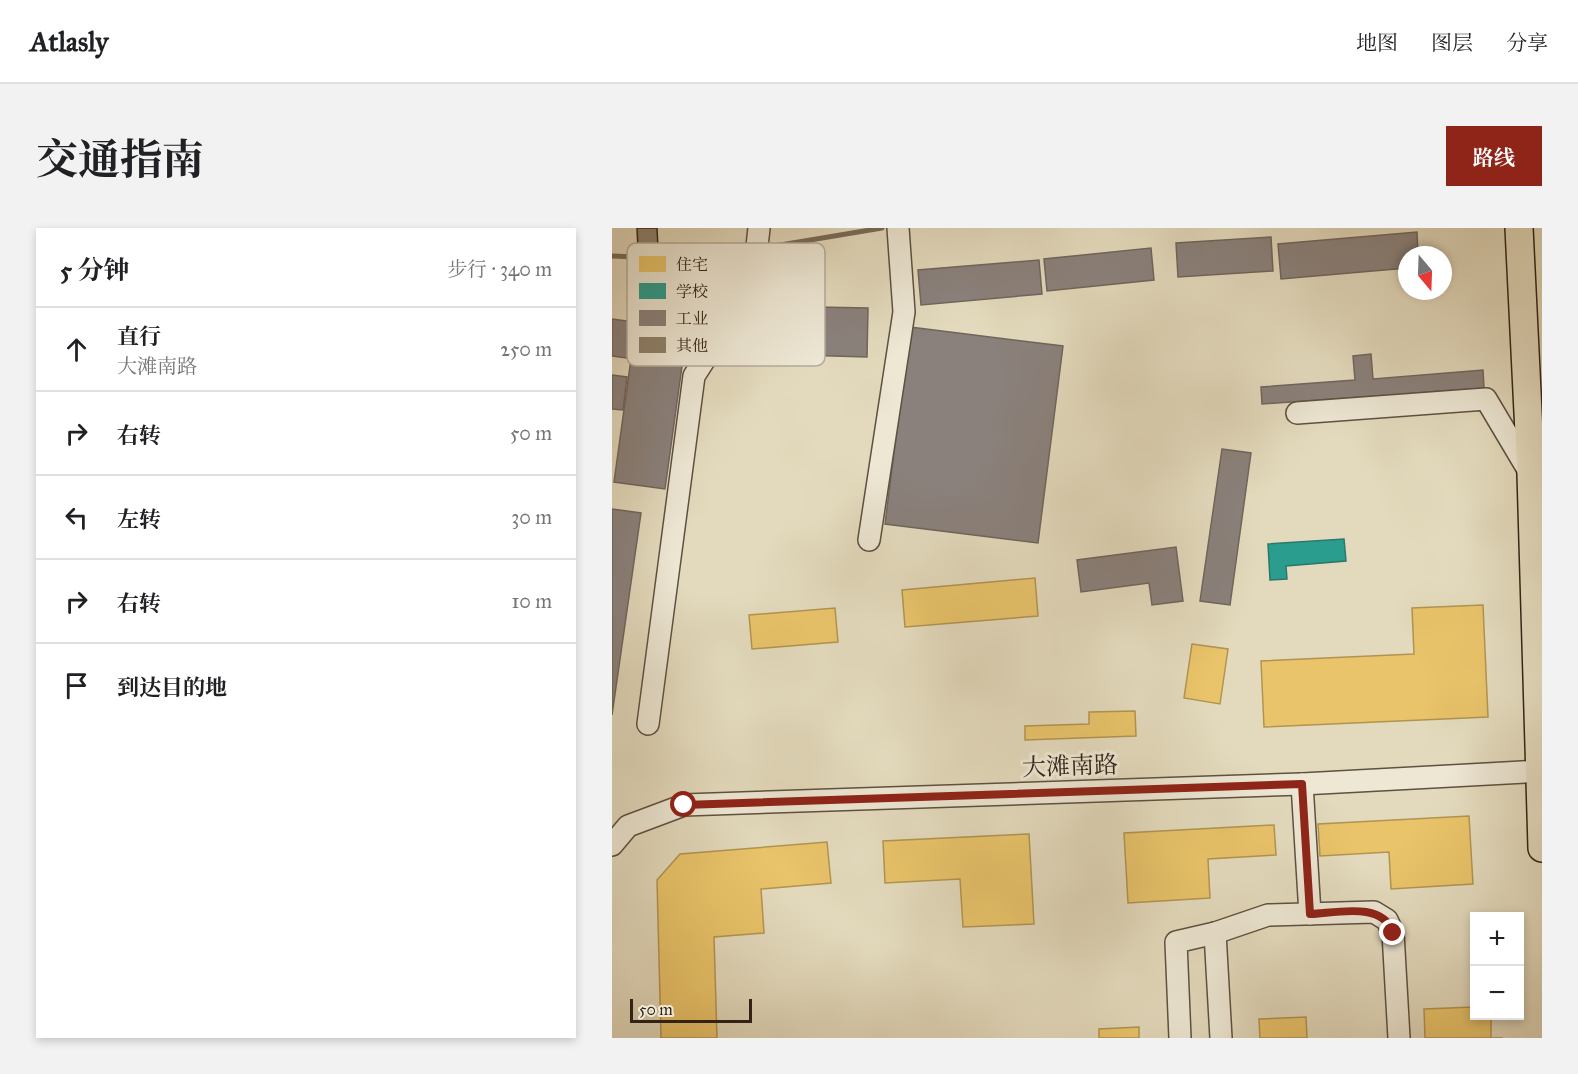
<!DOCTYPE html>
<html lang="zh">
<meta charset="utf-8">
<style>
:root{--surface:#fff;--page:#f2f2f2;--text:#202124;--muted:#757577;--line:#e0e0e0;--accent:#8f2418}
body{margin:0;font-family:"IM FELL Great Primer","Noto Serif SC",serif;background:var(--page);color:var(--text)}
.controls{position:absolute;right:18px;bottom:18px;display:grid;overflow:hidden;border-radius:0px;box-shadow:0 3px 9px #0003}
.controls button{width:54px;height:54px;display:grid;place-items:center;padding:0;border:0;border-bottom:2px solid var(--line);background:var(--surface);color:var(--text);font:30px sans-serif}
.compass{position:absolute;left:786px;top:18px;width:54px;height:54px;border-radius:50%;background:var(--surface);box-shadow:0 3px 9px #0003;rotate:161deg}
.scale{position:absolute;left:18px;bottom:15px;width:122px;box-sizing:border-box;padding-left:6px;border:3px solid #322316;border-top:0;font-size:16px;line-height:21px;white-space:nowrap;color:#322316;-webkit-text-stroke:4px #ede7d4;paint-order:stroke}
.stop{position:absolute;width:18px;height:18px;margin:-14px;border:4px solid #8f2418;border-radius:50%;background:#fff}
.stop.end{background:#8f2418;border-color:#fff;box-shadow:0 2px 6px #0008}
.list{margin:0;padding:0;list-style:none}
h2{display:flex;justify-content:space-between;align-items:center;height:78px;margin:0;padding:0 24px;font-size:26px}
h2 small{font-size:20px;font-weight:400;color:var(--muted)}
.list li{display:grid;grid-template-columns:39px 1fr auto;gap:18px;align-items:center;box-sizing:border-box;height:84px;padding:0 24px;border-top:2px solid var(--line)}
.list b{display:block;font-size:22px;white-space:nowrap}
.list p{margin:0;font-size:20px;white-space:nowrap;color:var(--muted)}
.list em{font-size:20px;font-style:normal;color:var(--muted)}
.icon{flex:none;width:33px;height:33px;fill:none;stroke:currentColor;stroke-width:2;stroke-linecap:round;stroke-linejoin:round}
.map{position:relative;flex:none;width:930px;height:810px;overflow:hidden;border-radius:0px}
header{display:flex;align-items:center;gap:36px;box-sizing:border-box;height:84px;padding:0 30px;background:var(--surface);border-bottom:2px solid var(--line)}
header strong{font-size:28px}
nav{display:flex;gap:33px;margin-inline-start:auto;font-size:21px}
.intro{display:flex;align-items:center;justify-content:space-between;box-sizing:border-box;height:144px;padding:0 36px}
h1{margin:0;font-size:42px}
.button{padding:15px 27px;border-radius:0px;background:var(--accent);color:#fff;font-size:21px;font-weight:700}
main{display:flex;gap:36px;padding:0 36px}
aside{flex:1;background:var(--surface);border-radius:0px;box-shadow:0 3px 9px #0003}
.map>svg:first-child{display:block}
.homes{fill:#e9c46a;stroke:#b29451;stroke-width:1.5}
.schools{fill:#2a9d8f;stroke:#2c786b;stroke-width:1.5}
.industry{fill:#8a817c;stroke:#70655d;stroke-width:1.5}
.lines{fill:none;stroke-linecap:round;stroke-linejoin:round}
.stream{stroke:#786c58;stroke-width:5}
.building{fill:#8e826d;stroke:#322316;stroke-width:1.5}
.minor-casing{stroke:#5e5140;stroke-width:24}
.major-casing{stroke:#322316;stroke-width:30}
.minor{stroke:#ede7d4;stroke-width:21}
.major{stroke:#e3dabd;stroke-width:27}
.route{stroke:#8f2418;stroke-width:8}
.labels{text-anchor:middle;stroke-width:6;stroke-linejoin:round;paint-order:stroke}
.street-label{font-size:24px;fill:#322316;stroke:#ede7d4}
.key{fill:#ede7d4;stroke:#b5ac9b;stroke-width:1.5}
.key-label{font-size:16px;fill:#322316}
</style>
<header>
<strong>Atlasly</strong>
<nav><a>地图</a><a>图层</a><a>分享</a></nav>
</header>
<div class="intro"><h1>交通指南</h1><a class="button">路线</a></div>
<main>
<aside>
<h2>5 分钟<small>步行 · 340 m</small></h2>
<ul class="list">
<li><svg class="icon" aria-label="ahead" viewBox="0 0 24 24"><path d="M12 20V5M6 11l6-6 6 6"/></svg><div><b>直行</b><p>大滩南路</p></div><em>250 m</em></li>
<li><svg class="icon" aria-label="right" viewBox="0 0 24 24"><path d="M7 20v-9h11M14 6l5 5-5 5"/></svg><div><b>右转</b></div><em>50 m</em></li>
<li><svg class="icon" aria-label="left" viewBox="0 0 24 24"><path d="M17 20v-9H6M10 6l-5 5 5 5"/></svg><div><b>左转</b></div><em>30 m</em></li>
<li><svg class="icon" aria-label="right" viewBox="0 0 24 24"><path d="M7 20v-9h11M14 6l5 5-5 5"/></svg><div><b>右转</b></div><em>10 m</em></li>
<li><svg class="icon" aria-label="arrive" viewBox="0 0 24 24"><path d="M6 21V4h12l-3 4 3 4H6"/></svg><div><b>到达目的地</b></div></li>
</ul>
</aside>
<div class="map">
<svg width="930" height="810" viewBox="0 0 930 810">
<rect width="100%" height="100%" fill="#e3dabd"/>
<filter id="stains"><feTurbulence type="fractalNoise" baseFrequency=".00333" numOctaves="4"/><feColorMatrix values="0 0 0 0 .2 0 0 0 0 .09 0 0 0 0 .02 0 0 0 .5 -.17"/></filter>
<radialGradient id="worn" r=".72"><stop offset=".6" stop-color="#630" stop-opacity="0"/><stop offset="1" stop-color="#630" stop-opacity=".3"/></radialGradient>
<g class="homes">
<polygon points="423,350 426,388 293,399 290,362"/>
<polygon points="871,377 876,489 652,499 649,433 802,426 800,380"/>
<polygon points="223,380 226,414 140,421 137,387"/>
<polygon points="580,416 616,421 608,476 572,470"/>
<polygon points="523,483 524,508 413,512 413,498 477,496 477,484"/>
<polygon points="857,588 861,656 779,661 777,624 708,628 706,596"/>
<polygon points="662,597 664,627 596,631 598,670 516,675 512,605"/>
<polygon points="417,606 422,696 351,699 348,651 273,655 271,613"/>
<polygon points="215,614 219,655 149,661 152,705 102,709 105,810 49,810 45,652 68,626"/>
<polygon points="862,779 862,788 879,788 879,810 891,810 813,810 812,781"/>
<polygon points="694,789 695,810 648,810 647,791"/>
<polygon points="527,799 527,810 487,810 487,801"/>
</g>
<polygon class="schools" points="732,311 734,333 674,338 675,351 658,352 656,316"/>
<g class="industry">
<polygon points="805,4 806,27 795,27 795,40 669,51 666,16"/>
<polygon points="659,9 661,43 566,49 564,15"/>
<polygon points="539,20 542,52 435,63 432,31"/>
<polygon points="427,32 430,66 309,77 306,42"/>
<polygon points="151,78 256,80 255,129 150,126"/>
<polygon points="0,91 72,101 67,137 0,128"/>
<polygon points="298,99 451,118 426,315 273,296"/>
<polygon points="759,126 761,151 871,142 872,160 650,176 649,159 743,152 741,128"/>
<polygon points="19,131 70,138 53,261 2,254"/>
<polygon points="0,147 15,149 11,182 0,181"/>
<polygon points="610,221 639,225 618,377 588,373"/>
<polygon points="0,281 29,285 0,487"/>
<polygon points="564,319 571,373 540,377 537,355 469,364 465,332"/>
</g>
<g class="lines">
<g class="stream">
<polyline points="150,20 270,0"/>
<polyline points="0,28 79,31 141,21"/>
</g>
</g>
<polygon class="building" points="25,0 45,0 46,20 26,21"/>
<g class="lines">
<g class="minor-casing">
<g id="minor">
<polyline points="685,185 874,171 918,245"/>
<polyline points="257,312 292,84 286,0"/>
<polyline points="36,496 82,148 107,109 143,37 147,0"/>
<polyline points="690,556 698,686"/>
<polyline points="0,617 16,598 72,577 690,556 930,543"/>
<polyline points="603,705 609,810"/>
<polyline points="568,810 564,714 603,705 656,687 762,684 775,692 781,705 787,810"/>
</g>
</g>
<g class="major-casing">
<polyline id="major" points="907,0 919,246 930,620"/>
</g>
<use href="#minor" class="minor"/>
<use href="#major" class="major"/>
</g>
<g class="lines">
<path class="route" d="M72,577l618,-21 8,130c26,-1 73,-13 83,19"/>
</g>
<g class="labels">
<g class="street-label">
<text transform="translate(458 538) rotate(-2)" y="8">大滩南路</text>
</g>
</g>
<rect x="15" y="15" width="198" height="123" rx="9" class="key"/>
<rect x="27" y="28" width="27" height="16" fill="#e9c46a"/>
<rect x="27" y="55" width="27" height="16" fill="#2a9d8f"/>
<rect x="27" y="82" width="27" height="16" fill="#8a817c"/>
<rect x="27" y="109" width="27" height="16" fill="#8e826d"/>
<g class="key-label">
<text x="64" y="42">住宅</text>
<text x="64" y="69">学校</text>
<text x="64" y="96">工业</text>
<text x="64" y="123">其他</text>
</g>
<rect width="100%" height="100%" filter="url(#stains)"/>
<rect width="100%" height="100%" fill="url(#worn)"/>
</svg>
<div class="controls">
<button>+</button>
<button>−</button>
</div>
<svg class="compass" viewBox="-18 -18 36 36"><path d="M0-13l5 13h-10z" fill="#e53935"/><path d="M0 13l5-13h-10z" fill="#757577"/></svg>
<div class="scale">50 m</div>
<div class="stop" style="left:72px;top:577px"></div>
<div class="stop end" style="left:781px;top:705px"></div>
</div>
</main>
